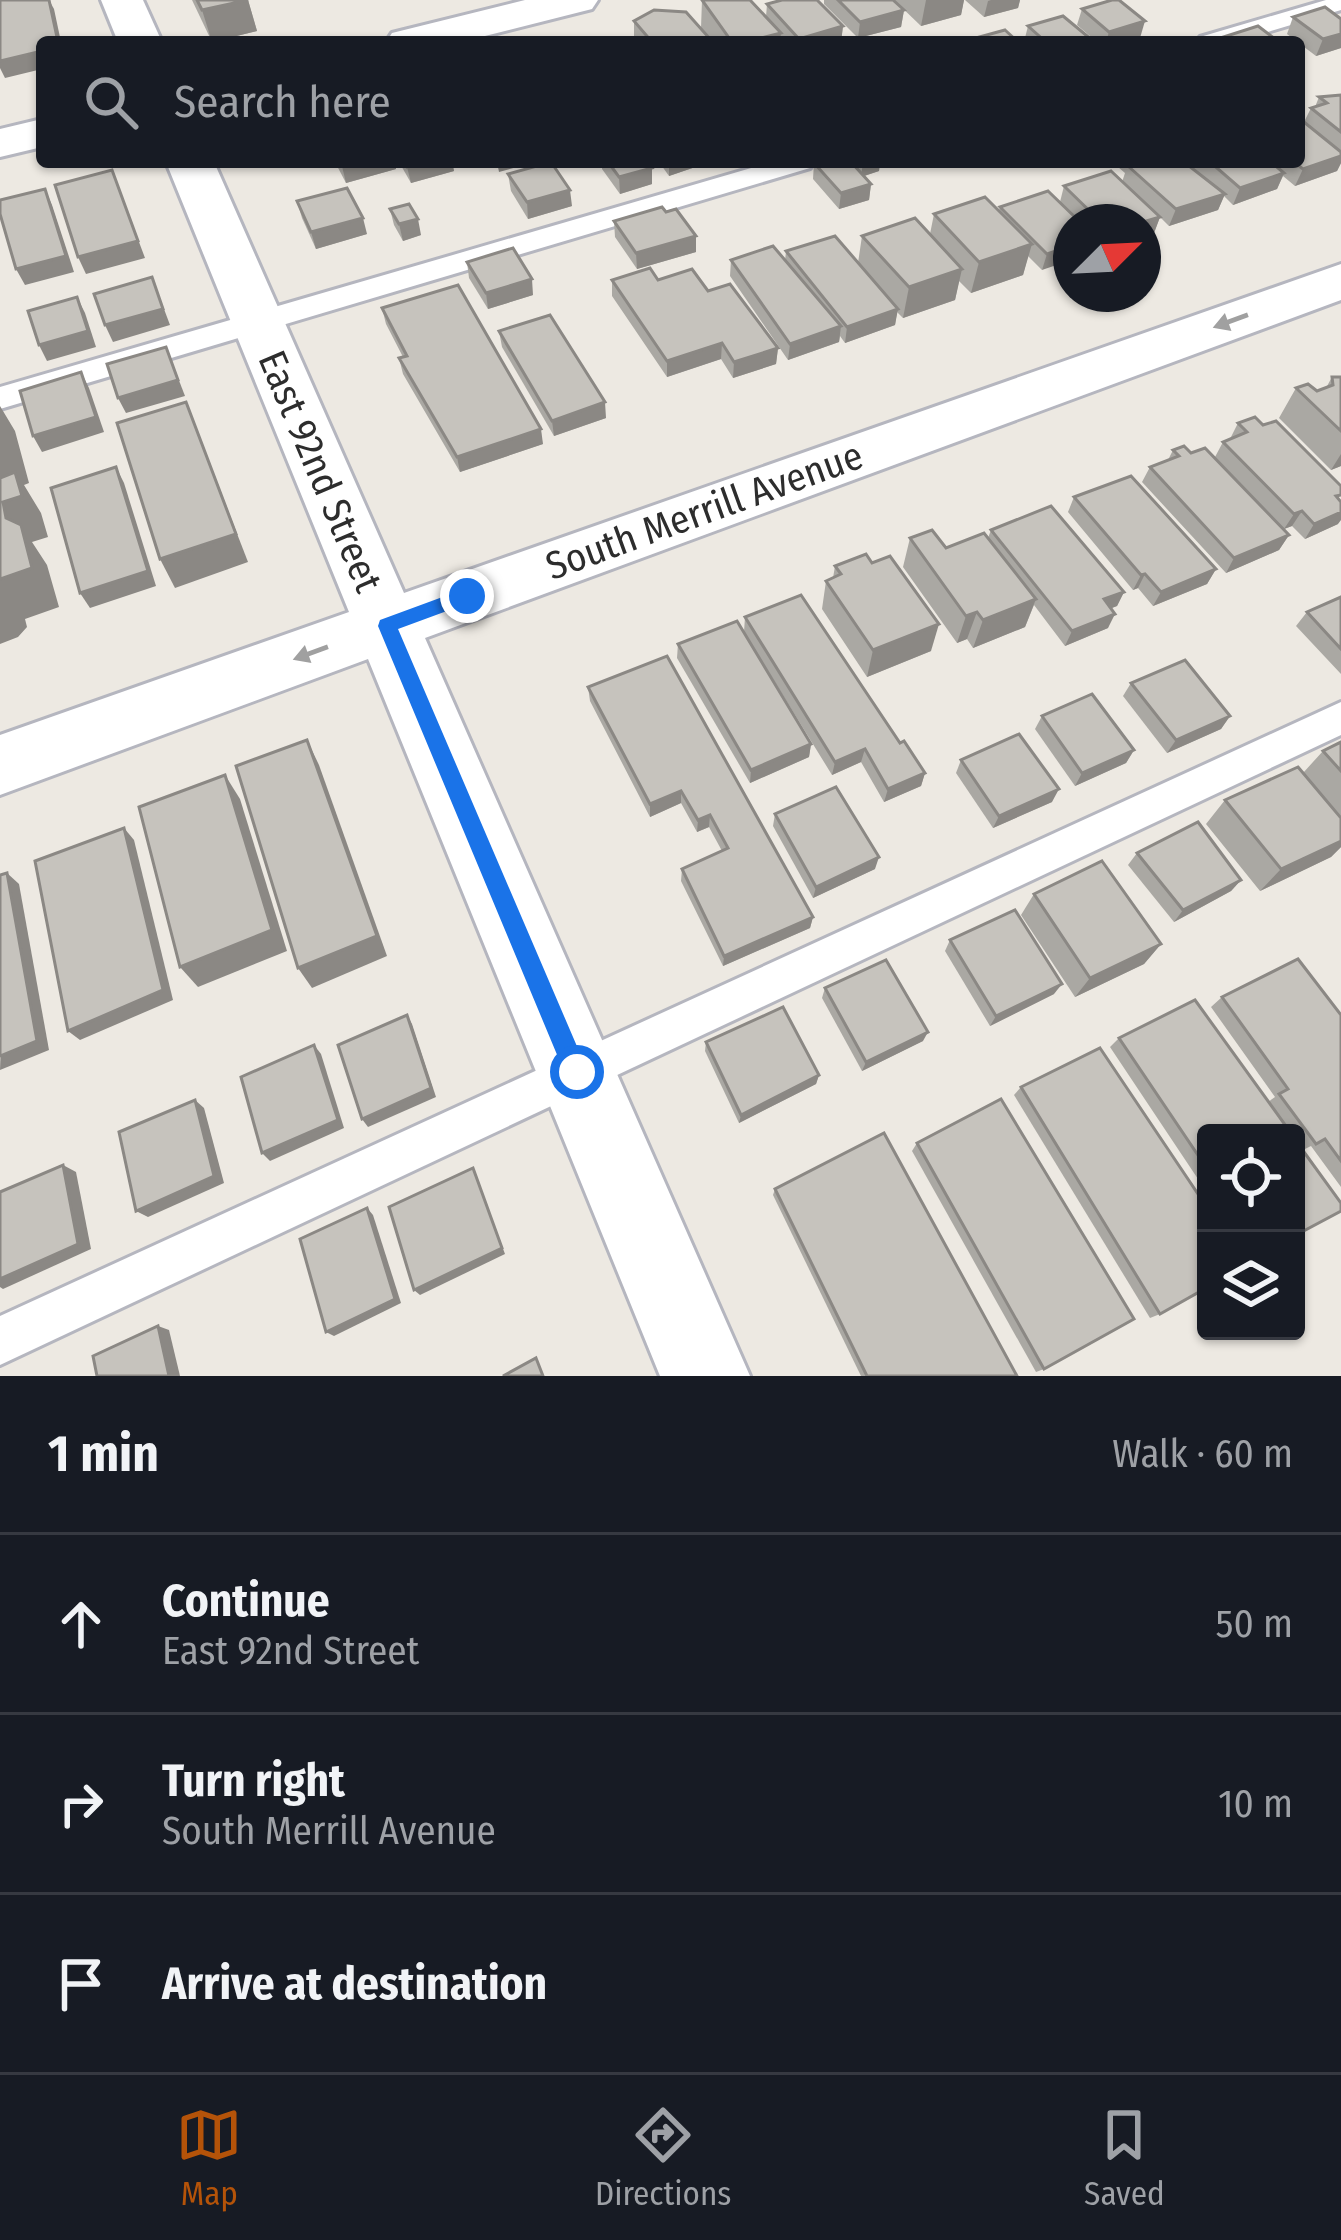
<!DOCTYPE html>
<meta charset="utf-8">
<style>
:root{--surface:#171b24;--page:#20242c;--text:#f1f3f6;--muted:#9ea1a6;--line:#363941;--accent:#b45309}
body{margin:0;font-family:"Fira Sans Condensed",sans-serif;background:var(--page);color:var(--text)}
.controls{position:absolute;right:36px;bottom:36px;display:grid;overflow:hidden;border-radius:12px;box-shadow:0 3px 9px #0004}
.controls button{width:108px;height:108px;display:grid;place-items:center;padding:0;border:0;border-bottom:3px solid var(--line);background:var(--surface);color:var(--text);font:60px sans-serif}
.compass{position:absolute;left:1053px;top:204px;width:108px;height:108px;border-radius:50%;background:var(--surface);box-shadow:0 3px 9px #0004;rotate:66deg}
.stop{position:absolute;width:36px;height:36px;margin:-27px;border:9px solid #1a73e8;border-radius:50%;background:#fff}
.stop.end{background:#1a73e8;border-color:#fff;box-shadow:0 3px 12px #0008}
.list{margin:0;padding:0;list-style:none}
h2{display:flex;justify-content:space-between;align-items:center;height:156px;margin:0;padding:0 48px;font-size:51px}
h2 small{font-size:39px;font-weight:400;color:var(--muted)}
.list li{display:grid;grid-template-columns:78px 1fr auto;gap:36px;align-items:center;box-sizing:border-box;height:180px;padding:0 48px;border-top:3px solid var(--line)}
.list b{display:block;font-size:45px;white-space:nowrap}
.list p{margin:0;font-size:39px;white-space:nowrap;color:var(--muted)}
.list em{font-size:39px;font-style:normal;color:var(--muted)}
.icon{flex:none;width:66px;height:66px;fill:none;stroke:currentColor;stroke-width:2;stroke-linecap:round;stroke-linejoin:round}
.map{position:relative;flex:none;width:1341px;height:1376px;overflow:hidden}
.search{position:absolute;background:var(--surface);box-shadow:0 3px 9px #0004;left:36px;right:36px;top:36px;height:132px;display:flex;align-items:center;gap:30px;box-sizing:border-box;padding:0 42px;border-radius:12px;color:var(--muted);font-size:45px}
.sheet{height:696px;background:var(--surface)}
nav{display:flex;justify-content:space-around;align-items:center;box-sizing:border-box;height:168px;border-top:3px solid var(--line);background:var(--surface);font-size:33px;color:var(--muted)}
nav a{display:grid;justify-items:center;gap:6px}
nav .on{color:var(--accent)}
.map>svg:first-child{display:block}
.lines{fill:none;stroke-linecap:round;stroke-linejoin:round}
.lane-casing{stroke:#b5b6bf;stroke-width:6}
.street-casing{stroke:#b5b6bf;stroke-width:6}
.lane{fill:#fff;fill-rule:evenodd}
.street{fill:#fff;fill-rule:evenodd}
.wall{fill:#aaa8a3}
.shaded-wall{fill:#8b8884}
.building{fill:#c6c3bd;stroke:#8b8884;stroke-width:3}
.oneway{fill:#a0a0a0}
.route{fill:#1a73e8}
.labels{text-anchor:middle;stroke-width:9;stroke-linejoin:round;paint-order:stroke}
.street-label{font-size:39px;fill:#2d2d2d;stroke:#fff}
</style>
<div class="map">
<svg width="1341" height="1376" viewBox="0 0 1341 1376">
<rect width="100%" height="100%" fill="#ede9e2"/>
<g class="lines">
<g class="lane-casing">
<g id="lane">
<polygon points="1326,0 1341,0 1341,10 1234,42 1196,42 1200,37"/>
<polygon points="772,162 814,162 810,168 0,409 0,387"/>
<polygon points="1341,702 1341,735 0,1365 0,1316"/>
</g>
</g>
<g class="street-casing">
<g id="street">
<polygon points="101,0 143,0 162,42 118,42"/>
<polygon points="525,0 598,0 592,9 461,42 386,42 392,33"/>
<polygon points="42,119 42,147 0,157 0,129"/>
<polygon points="166,162 214,162 404,593 1341,264 1341,300 425,638 750,1376 660,1376 368,659 0,795 0,735 349,612"/>
</g>
</g>
<use href="#lane" class="lane"/>
<use href="#street" class="street"/>
</g>
<g class="wall">
<polygon points="192,0 248,0 257,31 212,42"/>
<polygon points="702,0 766,17 767,4 843,26 841,42 786,42 781,36 780,42 634,42 634,21 701,28"/>
<polygon points="824,0 893,0 904,10 901,27 858,38 824,4"/>
<polygon points="894,0 964,0 961,15 921,26"/>
<polygon points="965,0 1020,0 1018,8 984,17"/>
<polygon points="1082,9 1140,38 1125,42 1097,42 1077,25"/>
<polygon points="1293,17 1341,19 1341,48 1316,56 1287,34"/>
<polygon points="1028,26 1092,40 1091,42 1024,42"/>
<polygon points="1341,95 1341,163 1337,171 1295,186 1283,176 1277,189 1233,205 1224,196 1218,210 1169,226 1160,217 1154,233 1143,222 1071,222 1042,270 1028,256 1023,275 971,293 959,281 955,300 903,318 897,312 895,325 845,343 840,336 839,342 788,360 730,276 731,260 785,261 786,251 858,263 862,236 930,234 934,214 999,211 1000,207 1060,202 1064,186 1122,182 1125,173 1118,167 1120,162 1299,162 1304,122 1311,108 1315,107 1319,97"/>
<polygon points="335,162 395,162 396,169 346,183"/>
<polygon points="399,162 452,162 454,171 411,183"/>
<polygon points="602,162 647,162 652,168 652,184 620,194 602,169"/>
<polygon points="659,162 710,162 669,176"/>
<polygon points="880,162 879,171 864,176 871,184 869,200 839,209 813,179 814,163"/>
<polygon points="508,174 572,206 528,219 511,191"/>
<polygon points="297,201 367,234 316,249 302,218"/>
<polygon points="390,209 421,235 403,241 394,225"/>
<polygon points="666,212 696,236 696,252 637,269 615,237 614,221"/>
<polygon points="467,262 533,295 488,309 469,278"/>
<polygon points="612,280 658,280 778,348 776,364 733,378 721,359 667,377 612,296"/>
<polygon points="382,308 543,444 460,472 403,374 399,358 403,357 386,324"/>
<polygon points="499,331 606,418 554,436 502,347"/>
<polygon points="1332,377 1341,377 1341,466 1331,470 1279,418 1296,388 1317,391 1326,388"/>
<polygon points="1238,423 1263,425 1338,524 1305,539 1292,526 1284,529 1215,457 1223,442 1230,439"/>
<polygon points="1173,450 1289,535 1279,550 1226,573 1142,482 1150,467 1168,460"/>
<polygon points="1074,497 1216,569 1207,584 1153,606 1138,588 1133,590 1068,512"/>
<polygon points="991,530 1124,592 1117,606 1111,608 1108,628 1065,646 1034,605 1025,627 973,648 967,639 957,643 903,567 910,538 946,548 988,538"/>
<polygon points="835,566 931,651 867,677 822,609 826,581 833,578"/>
<polygon points="1341,597 1341,674 1296,626 1307,612"/>
<polygon points="745,617 900,743 925,773 921,786 884,802 861,762 832,775 744,632"/>
<polygon points="678,644 811,744 809,757 750,783 677,658"/>
<polygon points="1131,683 1230,716 1221,729 1167,753 1123,696"/>
<polygon points="588,687 813,917 810,928 723,966 681,881 682,869 722,851 709,827 697,832 681,803 650,817 590,701"/>
<polygon points="1042,716 1134,750 1126,763 1075,786 1035,729"/>
<polygon points="1341,742 1341,847 1331,857 1260,891 1206,824 1225,800 1303,773 1323,751"/>
<polygon points="961,760 1052,802 993,828 956,773"/>
<polygon points="775,814 875,869 813,898 773,826"/>
<polygon points="1137,853 1241,880 1231,891 1174,922 1128,865"/>
<polygon points="1034,894 1161,944 1144,964 1075,997 1021,915"/>
<polygon points="950,940 1054,994 990,1026 945,951"/>
<polygon points="825,988 923,1041 862,1071 822,998"/>
<polygon points="1222,997 1341,1015 1341,1187 1311,1146 1303,1150 1296,1235 1296,1133 1206,1133 1206,1191 1110,1047 1119,1038 1268,1102 1275,1097 1211,1007"/>
<polygon points="706,1042 819,1075 816,1084 739,1123 705,1051"/>
<polygon points="1021,1087 1160,1314 1150,1318 1014,1095"/>
<polygon points="917,1143 1044,1369 1036,1372 912,1151"/>
<polygon points="775,1189 1017,1376 861,1376 773,1195"/>
</g>
<g class="shaded-wall">
<polygon points="49,0 54,9 61,42 58,42"/>
<polygon points="248,0 257,31 212,42 202,10"/>
<polygon points="926,0 964,0 961,15 921,26"/>
<polygon points="991,0 1020,0 1018,8 984,17 988,1"/>
<polygon points="904,10 901,27 858,38 860,22"/>
<polygon points="1145,21 1140,38 1125,42 1106,42 1109,32"/>
<polygon points="843,26 841,42 799,42 799,39"/>
<polygon points="781,33 780,42 746,42"/>
<polygon points="1341,34 1341,48 1316,56 1323,39"/>
<polygon points="42,51 42,69 5,78 0,68 0,61"/>
<polygon points="1341,156 1341,163 1337,171 1295,186 1303,169"/>
<polygon points="341,162 395,162 396,169 346,183"/>
<polygon points="425,162 452,162 454,171 411,183 407,167"/>
<polygon points="497,162 535,162 499,172"/>
<polygon points="669,162 710,162 669,176"/>
<polygon points="863,162 880,162 879,171 861,177"/>
<polygon points="652,168 652,184 620,194 619,177"/>
<polygon points="112,170 145,258 86,274 78,257"/>
<polygon points="1284,173 1277,189 1233,205 1240,188"/>
<polygon points="871,184 869,200 839,209 841,193"/>
<polygon points="45,189 52,205 74,272 25,285 16,269"/>
<polygon points="570,190 572,206 528,219 527,202"/>
<polygon points="1225,194 1218,210 1169,226 1176,209"/>
<polygon points="1160,217 1154,233 1143,237 1143,222"/>
<polygon points="363,218 367,234 316,249 311,232"/>
<polygon points="418,219 421,235 403,241 399,224"/>
<polygon points="696,236 696,252 637,269 636,253"/>
<polygon points="1032,244 1023,275 971,293 979,262"/>
<polygon points="1071,246 1071,260 1042,270 1047,254"/>
<polygon points="962,269 955,300 903,318 909,287"/>
<polygon points="152,277 170,325 113,342 105,325"/>
<polygon points="532,279 533,295 488,309 486,293"/>
<polygon points="77,297 85,313 96,347 47,361 39,345"/>
<polygon points="898,309 895,325 845,343 847,327"/>
<polygon points="841,326 839,342 788,360 790,344"/>
<polygon points="722,343 721,359 667,377 667,361"/>
<polygon points="166,347 185,396 126,413 118,398"/>
<polygon points="778,348 776,364 733,378 734,362"/>
<polygon points="81,372 89,388 104,432 42,452 33,436"/>
<polygon points="186,402 248,562 175,588 160,559"/>
<polygon points="605,402 606,418 554,436 552,421"/>
<polygon points="0,406 15,431 29,483 24,485 41,513 48,537 32,542 47,565 59,607 25,619 27,627 18,637 0,644 0,579 6,518 0,480"/>
<polygon points="541,429 543,444 460,472 457,457"/>
<polygon points="1341,454 1341,466 1331,470"/>
<polygon points="116,467 124,483 156,586 90,608 80,593"/>
<polygon points="1302,511 1292,526 1284,529 1294,514"/>
<polygon points="1341,512 1341,520 1338,524 1305,539 1314,524"/>
<polygon points="1289,535 1279,550 1226,573 1234,558"/>
<polygon points="1216,569 1207,584 1153,606 1161,592"/>
<polygon points="1145,574 1138,588 1133,590 1141,575"/>
<polygon points="1124,592 1117,606 1097,614 1104,599"/>
<polygon points="1036,599 1025,627 973,648 983,620"/>
<polygon points="977,612 967,639 957,643 966,616"/>
<polygon points="1115,614 1108,628 1065,646 1072,631"/>
<polygon points="939,624 931,651 867,677 873,650"/>
<polygon points="1230,716 1221,729 1167,753 1176,740"/>
<polygon points="307,740 319,765 387,956 312,988 298,968"/>
<polygon points="811,744 809,757 750,783 751,770"/>
<polygon points="865,749 861,762 832,775 835,762"/>
<polygon points="1134,750 1126,763 1075,786 1082,773"/>
<polygon points="925,773 921,786 884,802 888,789"/>
<polygon points="225,775 240,799 287,951 198,987 180,967"/>
<polygon points="1059,789 1052,802 993,828 999,816"/>
<polygon points="681,791 681,803 650,817 650,804"/>
<polygon points="710,815 709,827 697,832 698,820"/>
<polygon points="124,828 134,840 173,1000 80,1040 68,1031"/>
<polygon points="1341,841 1341,847 1331,857 1260,891 1281,869"/>
<polygon points="879,857 875,869 813,898 816,887"/>
<polygon points="7,873 19,884 49,1050 0,1070"/>
<polygon points="1241,880 1231,891 1174,922 1183,910"/>
<polygon points="813,917 810,928 723,966 724,956"/>
<polygon points="1161,944 1144,964 1075,997 1090,978"/>
<polygon points="1062,984 1054,994 990,1026 996,1016"/>
<polygon points="407,1015 412,1024 436,1097 368,1127 362,1119"/>
<polygon points="928,1032 923,1041 862,1071 866,1062"/>
<polygon points="314,1045 321,1054 344,1128 270,1161 262,1153"/>
<polygon points="819,1075 816,1084 739,1123 741,1115"/>
<polygon points="195,1100 204,1108 224,1183 148,1217 136,1211"/>
<polygon points="63,1165 76,1172 91,1249 3,1289 0,1287 0,1279"/>
<polygon points="473,1168 505,1254 420,1295 414,1290"/>
<polygon points="367,1208 373,1215 401,1303 334,1336 326,1332"/>
<polygon points="158,1326 169,1330 180,1376 169,1376"/>
</g>
<g class="building">
<polygon points="0,0 49,0 58,42 42,42 42,51 0,61"/>
<polygon points="197,0 248,0 202,10"/>
<polygon points="702,0 750,0 781,33 746,42 732,42"/>
<polygon points="782,0 817,0 843,26 799,39 767,4"/>
<polygon points="838,0 893,0 904,10 860,22"/>
<polygon points="1112,0 1119,0 1145,21 1109,32 1082,9"/>
<polygon points="1325,7 1341,19 1341,34 1323,39 1293,17"/>
<polygon points="654,10 686,12 711,40 702,42 652,42 634,21"/>
<polygon points="1063,16 1092,40 1083,42 1046,42 1028,26"/>
<polygon points="1258,26 1279,42 1221,42 1217,39"/>
<polygon points="1005,30 1018,42 975,42 972,39"/>
<polygon points="591,40 622,41 622,42 583,42"/>
<polygon points="1341,95 1341,132 1311,108 1327,103 1319,97"/>
<polygon points="1299,118 1341,152 1341,156 1303,169 1294,162 1299,162"/>
<polygon points="405,162 425,162 407,167"/>
<polygon points="551,162 570,190 527,202 508,174"/>
<polygon points="608,162 647,162 652,168 619,177"/>
<polygon points="851,162 871,184 841,193 814,163"/>
<polygon points="1137,162 1184,162 1225,194 1176,209 1128,166"/>
<polygon points="1210,162 1271,162 1284,173 1240,188"/>
<polygon points="112,170 138,241 78,257 55,185"/>
<polygon points="1111,171 1160,217 1143,222 1101,222 1064,186"/>
<polygon points="347,188 363,218 311,232 297,201"/>
<polygon points="45,189 66,256 16,269 0,214 0,200"/>
<polygon points="1048,191 1080,222 1071,222 1071,246 1047,254 1000,207"/>
<polygon points="985,197 1032,244 979,262 934,214"/>
<polygon points="409,204 418,219 399,224 390,209"/>
<polygon points="662,207 666,212 676,209 696,236 636,253 614,221"/>
<polygon points="915,218 962,269 909,287 862,236"/>
<polygon points="835,236 898,309 847,327 786,251"/>
<polygon points="773,246 841,326 790,344 731,260"/>
<polygon points="513,248 532,279 486,293 467,262"/>
<polygon points="650,268 658,280 692,269 708,291 730,284 778,348 734,362 722,343 667,361 612,280"/>
<polygon points="152,277 163,309 105,325 94,294"/>
<polygon points="458,285 541,429 457,457 399,358 407,356 382,308"/>
<polygon points="77,297 88,331 39,345 28,311"/>
<polygon points="550,315 605,402 552,421 499,331"/>
<polygon points="166,347 178,380 118,398 107,364"/>
<polygon points="81,372 96,417 33,436 20,391"/>
<polygon points="1332,377 1341,377 1341,431 1296,388 1308,384 1317,391 1333,385"/>
<polygon points="186,402 236,534 160,559 117,423"/>
<polygon points="1255,417 1263,425 1276,421 1341,486 1341,495 1336,496 1341,502 1341,512 1314,524 1302,511 1294,514 1223,442 1247,432 1238,423"/>
<polygon points="1184,446 1191,453 1205,448 1289,535 1234,558 1150,467 1179,456 1173,450"/>
<polygon points="116,467 148,571 80,593 51,488"/>
<polygon points="15,472 22,496 3,502 6,518 21,525 32,568 0,579 0,478"/>
<polygon points="1131,476 1216,569 1161,592 1145,574 1141,575 1074,497"/>
<polygon points="1051,506 1124,592 1104,599 1115,614 1072,631 991,530"/>
<polygon points="932,530 946,548 984,533 1036,599 983,620 977,612 966,616 910,538"/>
<polygon points="866,554 872,563 890,556 939,624 873,650 826,581 841,574 835,566"/>
<polygon points="801,595 900,743 904,741 925,773 888,789 865,749 835,762 745,617"/>
<polygon points="1341,597 1341,649 1307,612"/>
<polygon points="737,621 811,744 751,770 678,644"/>
<polygon points="667,656 813,917 724,956 682,869 728,848 710,815 698,820 681,791 650,804 588,687"/>
<polygon points="1185,660 1230,716 1176,740 1131,683"/>
<polygon points="1092,694 1134,750 1082,773 1042,716"/>
<polygon points="1019,734 1059,789 999,816 961,760"/>
<polygon points="307,740 377,936 298,968 236,766"/>
<polygon points="1341,742 1341,771 1323,751"/>
<polygon points="1298,767 1341,818 1341,841 1281,869 1225,800"/>
<polygon points="225,775 272,930 180,967 139,807"/>
<polygon points="836,787 879,857 816,887 775,814"/>
<polygon points="1198,822 1241,880 1183,910 1137,853"/>
<polygon points="124,828 163,990 68,1031 35,861"/>
<polygon points="1102,861 1161,944 1090,978 1034,894"/>
<polygon points="7,873 37,1041 0,1056 0,875"/>
<polygon points="1015,910 1062,984 996,1016 950,940"/>
<polygon points="1298,959 1341,1015 1341,1161 1325,1139 1316,1144 1279,1094 1288,1089 1222,997"/>
<polygon points="886,960 928,1032 866,1062 825,988"/>
<polygon points="1195,1000 1291,1133 1206,1133 1206,1167 1119,1038"/>
<polygon points="783,1007 819,1075 741,1115 706,1042"/>
<polygon points="407,1015 431,1088 362,1119 338,1045"/>
<polygon points="314,1045 338,1120 262,1153 241,1077"/>
<polygon points="1100,1048 1206,1206 1206,1288 1160,1314 1021,1087"/>
<polygon points="1001,1099 1134,1319 1044,1369 917,1143"/>
<polygon points="195,1100 214,1176 136,1211 119,1132"/>
<polygon points="884,1133 1017,1376 867,1376 775,1189"/>
<polygon points="1296,1141 1341,1203 1341,1211 1296,1235"/>
<polygon points="63,1165 78,1244 0,1279 0,1192"/>
<polygon points="473,1168 502,1248 414,1290 389,1207"/>
<polygon points="367,1208 395,1299 326,1332 300,1239"/>
<polygon points="158,1326 169,1376 97,1376 93,1356"/>
<polygon points="536,1358 543,1376 503,1376"/>
</g>
<defs><path id="oneway-solid" d="M-6-.8H1V-3.2L6.5 0L1 3.2V.8H-6Z" transform="scale(3)"/></defs>
<g class="oneway">
<use href="#oneway-solid" transform="translate(1231 321) rotate(160)"/>
<use href="#oneway-solid" transform="translate(311 653) rotate(160)"/>
</g>
<polygon class="route" points="467,588 474,590 474,601 398,629 588,1072 577,1084 568,1081 378,626 380,620"/>
<g class="labels">
<g class="street-label">
<text transform="translate(321 471) rotate(67)" y="14">East 92nd Street</text>
<text transform="translate(704 510) rotate(-20)" y="14">South Merrill Avenue</text>
</g>
</g>
</svg>
<div class="controls">
<button><svg class="icon" aria-label="locate" viewBox="0 0 24 24"><circle cx="12" cy="12" r="6"/><path d="M12 2v4M12 18v4M2 12h4M18 12h4"/></svg></button>
<button><svg class="icon" aria-label="layers" viewBox="0 0 24 24"><path d="M12 4l9 5-9 5-9-5zM3 14l9 5 9-5"/></svg></button>
</div>
<svg class="compass" viewBox="-18 -18 36 36"><path d="M0-13l5 13h-10z" fill="#e53935"/><path d="M0 13l5-13h-10z" fill="#9ea1a6"/></svg>
<div class="stop" style="left:577px;top:1072px"></div>
<div class="stop end" style="left:467px;top:596px"></div>
<div class="search"><svg class="icon" aria-label="search" viewBox="0 0 24 24"><circle cx="10" cy="10" r="6"/><path d="M15 15l6 6"/></svg>Search here</div>
</div>
<section class="sheet">
<h2>1 min<small>Walk · 60 m</small></h2>
<ul class="list">
<li><svg class="icon" aria-label="ahead" viewBox="0 0 24 24"><path d="M12 20V5M6 11l6-6 6 6"/></svg><div><b>Continue</b><p>East 92nd Street</p></div><em>50 m</em></li>
<li><svg class="icon" aria-label="right" viewBox="0 0 24 24"><path d="M7 20v-9h11M14 6l5 5-5 5"/></svg><div><b>Turn right</b><p>South Merrill Avenue</p></div><em>10 m</em></li>
<li><svg class="icon" aria-label="arrive" viewBox="0 0 24 24"><path d="M6 21V4h12l-3 4 3 4H6"/></svg><div><b>Arrive at destination</b></div></li>
</ul>
</section>
<nav>
<a class="on"><svg class="icon" aria-label="map" viewBox="0 0 24 24"><path d="M3 6l6-2 6 2 6-2v14l-6 2-6-2-6 2zM9 4v14M15 6v14"/></svg>Map</a>
<a><svg class="icon" aria-label="directions" viewBox="0 0 24 24"><path d="M12 3l9 9-9 9-9-9zM9 14v-3h6M13 9l2 2-2 2"/></svg>Directions</a>
<a><svg class="icon" aria-label="saved" viewBox="0 0 24 24"><path d="M7 4h10v16l-5-4-5 4z"/></svg>Saved</a>
</nav>
